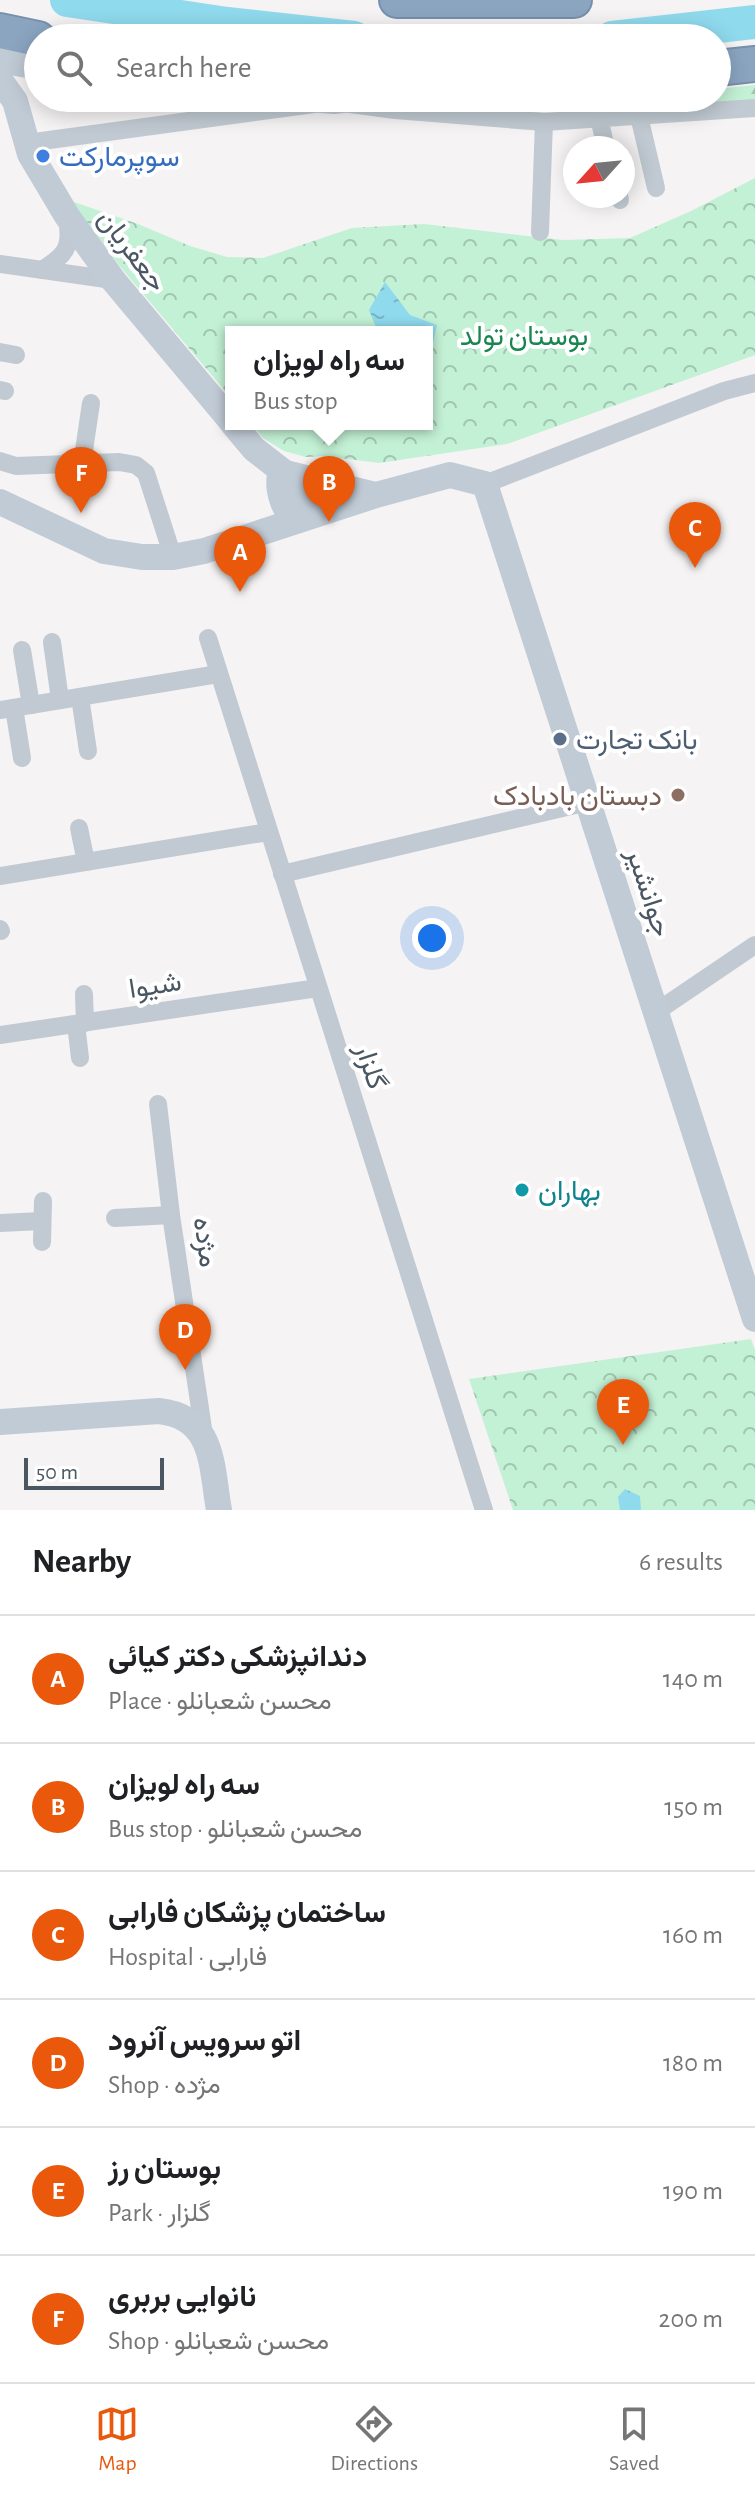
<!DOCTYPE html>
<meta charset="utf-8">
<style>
:root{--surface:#fff;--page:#f2f2f2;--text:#202124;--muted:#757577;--line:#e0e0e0;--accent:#ea580c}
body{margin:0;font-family:"Alegreya Sans",Vazirmatn,sans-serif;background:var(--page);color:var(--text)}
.compass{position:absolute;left:563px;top:136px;width:72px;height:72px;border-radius:50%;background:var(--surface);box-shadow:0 4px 20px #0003;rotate:243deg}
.scale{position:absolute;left:24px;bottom:20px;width:140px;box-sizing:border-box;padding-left:8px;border:4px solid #4a5661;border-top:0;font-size:22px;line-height:28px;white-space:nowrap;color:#4a5661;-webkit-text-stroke:6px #fff;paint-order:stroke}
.you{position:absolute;left:432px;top:938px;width:28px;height:28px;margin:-20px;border:6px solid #fff;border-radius:50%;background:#1a73e8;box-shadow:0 0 0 12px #1a73e833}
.badge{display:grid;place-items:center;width:52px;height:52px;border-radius:50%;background:var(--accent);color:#fff;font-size:26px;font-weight:700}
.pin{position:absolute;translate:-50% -66px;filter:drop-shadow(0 2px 4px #0008)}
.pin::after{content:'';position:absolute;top:42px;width:28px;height:24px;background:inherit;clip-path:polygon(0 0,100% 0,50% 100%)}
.popup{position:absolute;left:225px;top:326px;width:208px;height:104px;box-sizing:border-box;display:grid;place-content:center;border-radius:0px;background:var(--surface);filter:drop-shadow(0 2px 6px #0005);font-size:26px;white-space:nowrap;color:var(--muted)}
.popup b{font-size:30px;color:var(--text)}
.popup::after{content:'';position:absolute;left:50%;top:100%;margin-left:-16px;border:16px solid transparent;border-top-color:var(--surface)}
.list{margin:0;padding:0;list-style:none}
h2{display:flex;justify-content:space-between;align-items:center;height:104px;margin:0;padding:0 32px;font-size:34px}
h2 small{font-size:26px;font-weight:400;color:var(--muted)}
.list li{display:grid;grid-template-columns:52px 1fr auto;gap:24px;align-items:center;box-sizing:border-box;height:128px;padding:0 32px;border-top:2px solid var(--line)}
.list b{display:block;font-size:30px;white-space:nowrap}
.list p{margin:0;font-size:26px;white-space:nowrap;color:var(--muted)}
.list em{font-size:26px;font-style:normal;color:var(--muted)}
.icon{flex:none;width:44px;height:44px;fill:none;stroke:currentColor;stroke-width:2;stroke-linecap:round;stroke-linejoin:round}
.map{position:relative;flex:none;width:755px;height:1510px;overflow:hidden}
.search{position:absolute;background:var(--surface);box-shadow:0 4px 20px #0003;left:24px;right:24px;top:24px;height:88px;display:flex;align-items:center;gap:20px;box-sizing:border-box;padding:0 28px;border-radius:44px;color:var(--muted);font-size:30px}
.sheet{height:872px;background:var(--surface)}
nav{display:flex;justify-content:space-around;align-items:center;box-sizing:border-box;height:112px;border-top:2px solid var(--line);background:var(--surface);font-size:22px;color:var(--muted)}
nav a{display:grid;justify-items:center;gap:4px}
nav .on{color:var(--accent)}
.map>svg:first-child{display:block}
.forest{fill:url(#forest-firs)}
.park{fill:url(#park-crowns)}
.water{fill:url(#water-ripples)}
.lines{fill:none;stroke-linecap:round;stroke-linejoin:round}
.river{stroke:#90daee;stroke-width:34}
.highway-casing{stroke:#7690ad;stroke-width:38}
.street{stroke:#c1cad2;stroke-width:18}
.secondary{stroke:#c1cbd6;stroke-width:26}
.highway{stroke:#8ba5c1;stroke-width:34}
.shop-dot{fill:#3f7fe0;stroke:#fff;stroke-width:3}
.service-dot{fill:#5c6f8a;stroke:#fff;stroke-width:3}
.education-dot{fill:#8d6e63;stroke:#fff;stroke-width:3}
.culture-dot{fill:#0f9aa8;stroke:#fff;stroke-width:3}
.labels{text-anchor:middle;stroke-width:8;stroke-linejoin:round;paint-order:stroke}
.shop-label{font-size:28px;fill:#366cbe;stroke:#fff;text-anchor:start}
.street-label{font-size:28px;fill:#4a5661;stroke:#fff}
.park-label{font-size:28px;fill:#17864f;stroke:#fff}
.service-label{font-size:28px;fill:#4e5e75;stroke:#fff;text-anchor:start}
.education-label{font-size:28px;fill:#785e54;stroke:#fff;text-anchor:end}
.culture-label{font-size:28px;fill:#0d838f;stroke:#fff;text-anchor:start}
</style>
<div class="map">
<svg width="755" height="1510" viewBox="0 0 755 1510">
<defs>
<pattern id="forest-firs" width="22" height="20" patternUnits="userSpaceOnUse" patternTransform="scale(2)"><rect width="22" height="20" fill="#c3f1d5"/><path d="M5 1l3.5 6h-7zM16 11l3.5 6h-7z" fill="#a0c6b0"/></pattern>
<pattern id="park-crowns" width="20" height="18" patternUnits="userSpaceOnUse" patternTransform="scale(2)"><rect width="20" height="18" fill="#c3f1d5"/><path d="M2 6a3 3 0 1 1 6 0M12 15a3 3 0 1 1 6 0" fill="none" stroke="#a0c6b0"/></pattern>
<pattern id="water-ripples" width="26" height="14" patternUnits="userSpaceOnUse" patternTransform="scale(2)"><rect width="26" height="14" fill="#90daee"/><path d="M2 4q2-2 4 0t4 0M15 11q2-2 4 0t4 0" fill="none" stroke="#78b4c4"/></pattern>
</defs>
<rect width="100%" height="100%" fill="#f5f3f3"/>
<polygon class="forest" points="755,85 755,100 526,113 521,104 632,98 717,98 717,89"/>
<g class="park">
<polygon points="755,178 755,355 507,444 379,463 324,456 306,457 284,451 263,438 252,424 427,424 427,332 231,332 231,398 118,264 71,201 138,224 190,246 227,257 263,258 352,228 424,224 563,240 630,238 691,211"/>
<polygon points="751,1339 755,1350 755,1510 513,1510 469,1379"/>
</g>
<g class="water">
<polygon points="385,282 410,315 437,325 431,350 427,352 427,332 378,332 369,310"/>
<polygon points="625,1489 640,1496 641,1510 620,1510 618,1497"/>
</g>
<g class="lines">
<g class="river">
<polyline points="67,0 227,24 354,38"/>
<polyline points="612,38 755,22"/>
</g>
<g class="highway-casing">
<g id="highway">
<polyline points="397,0 574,0"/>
<polyline points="0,31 38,39"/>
<polyline points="717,68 755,64"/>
</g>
</g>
<g class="street">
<polyline points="343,103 395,110 544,122 755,108"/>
<polyline points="639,116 656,188"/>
<polyline points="599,118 606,148"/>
<polyline points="27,143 314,104"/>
<polyline points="619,196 620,200"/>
<polyline points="540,232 544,122"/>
<polyline points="0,264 113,280"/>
<path d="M42,270c24,-15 30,-23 25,-51"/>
<polyline points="0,352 16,355"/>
<polyline points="0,390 5,391"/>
<polyline points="0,461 16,466 119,462 136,465 146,473 173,557"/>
<polyline points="82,464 91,403"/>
<polyline points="485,484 724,391 755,383"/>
<polyline points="208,638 484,1510"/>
<polyline points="52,642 60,700"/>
<polyline points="22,650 31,705"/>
<polyline points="80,697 88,751"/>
<polyline points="14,708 22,758"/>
<polyline points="0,710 218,674"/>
<polyline points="79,828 86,862"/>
<polyline points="282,874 588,802"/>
<polyline points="0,876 268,832"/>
<polyline points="0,929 1,931"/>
<polyline points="84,994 85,1023"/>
<polyline points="656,1012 755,945"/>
<polyline points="76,1024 80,1058"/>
<polyline points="0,1035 318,988"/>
<polyline points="158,1104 171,1215 204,1435"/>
<polyline points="115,1218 171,1215"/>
<polyline points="0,1223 42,1221"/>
<polyline points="42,1242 43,1201"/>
</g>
<g class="secondary">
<polyline points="0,60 38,67"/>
<polyline points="0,80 15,101 30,154 67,216 113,280 231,421"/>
<polyline points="298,98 334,101 356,98"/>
<polyline points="233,424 254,449 285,473 375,495"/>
<path d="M285,473l8,6 10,33 -6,8c-13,-6 -20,-31 -17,-45z"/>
<polyline points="0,502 104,551 142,557 173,557 204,551 376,495 450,475 485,484 755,1319"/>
<path d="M0,1422l159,-11c56,6 52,55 60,99"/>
</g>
<use href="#highway" class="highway"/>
</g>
<circle class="shop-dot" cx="43" cy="156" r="8"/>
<circle class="service-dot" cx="560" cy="739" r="8"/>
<circle class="education-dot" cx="678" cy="795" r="8"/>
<circle class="culture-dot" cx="522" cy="1190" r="8"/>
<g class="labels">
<g class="shop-label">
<text x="59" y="166">سوپرمارکت</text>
</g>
<g class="street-label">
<text transform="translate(133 250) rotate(53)" y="10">جعفریان</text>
<text transform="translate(650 892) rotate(72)" y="10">جوانشیر</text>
<text transform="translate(155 984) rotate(-9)" y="10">شیوا</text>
<text transform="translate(372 1066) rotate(72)" y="10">گلزار</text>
<text transform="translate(207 1242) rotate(82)" y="10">مژده</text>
</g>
<g class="park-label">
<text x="524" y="345">بوستان تولد</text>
</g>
<g class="service-label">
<text x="576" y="749">بانک تجارت</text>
</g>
<g class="education-label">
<text x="662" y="805">دبستان بادبادک</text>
</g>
<g class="culture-label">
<text x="538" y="1200">بهاران</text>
</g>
</g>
</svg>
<svg class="compass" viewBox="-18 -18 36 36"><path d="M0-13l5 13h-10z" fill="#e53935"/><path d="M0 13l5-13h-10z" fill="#757577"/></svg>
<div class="scale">50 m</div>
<div class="you"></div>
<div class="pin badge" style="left:240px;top:592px">A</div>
<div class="pin badge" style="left:329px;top:522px">B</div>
<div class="popup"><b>سه راه لویزان</b>Bus stop</div>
<div class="pin badge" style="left:695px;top:568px">C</div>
<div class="pin badge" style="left:185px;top:1370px">D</div>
<div class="pin badge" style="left:623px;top:1445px">E</div>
<div class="pin badge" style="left:81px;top:513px">F</div>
<div class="search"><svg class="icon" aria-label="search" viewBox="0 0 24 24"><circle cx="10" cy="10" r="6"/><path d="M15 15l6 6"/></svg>Search here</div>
</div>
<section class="sheet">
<h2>Nearby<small>6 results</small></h2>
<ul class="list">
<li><span class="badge">A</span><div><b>دندانپزشکی دکتر کیائی</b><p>Place · محسن شعبانلو</p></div><em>140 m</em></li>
<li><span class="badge">B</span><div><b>سه راه لویزان</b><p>Bus stop · محسن شعبانلو</p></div><em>150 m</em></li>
<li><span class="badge">C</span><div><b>ساختمان پزشکان فارابی</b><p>Hospital · فارابی</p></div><em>160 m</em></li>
<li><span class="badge">D</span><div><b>اتو سرویس آنرود</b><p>Shop · مژده</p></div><em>180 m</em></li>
<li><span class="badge">E</span><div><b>بوستان رز</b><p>Park · گلزار</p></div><em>190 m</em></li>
<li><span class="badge">F</span><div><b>نانوایی بربری</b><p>Shop · محسن شعبانلو</p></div><em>200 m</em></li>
</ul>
</section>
<nav>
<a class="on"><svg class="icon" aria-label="map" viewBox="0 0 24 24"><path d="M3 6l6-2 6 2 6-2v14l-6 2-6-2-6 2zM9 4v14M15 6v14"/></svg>Map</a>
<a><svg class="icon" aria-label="directions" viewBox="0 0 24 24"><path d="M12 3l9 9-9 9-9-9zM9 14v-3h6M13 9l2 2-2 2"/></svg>Directions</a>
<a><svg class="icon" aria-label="saved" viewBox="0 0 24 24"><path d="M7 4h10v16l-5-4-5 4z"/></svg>Saved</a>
</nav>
